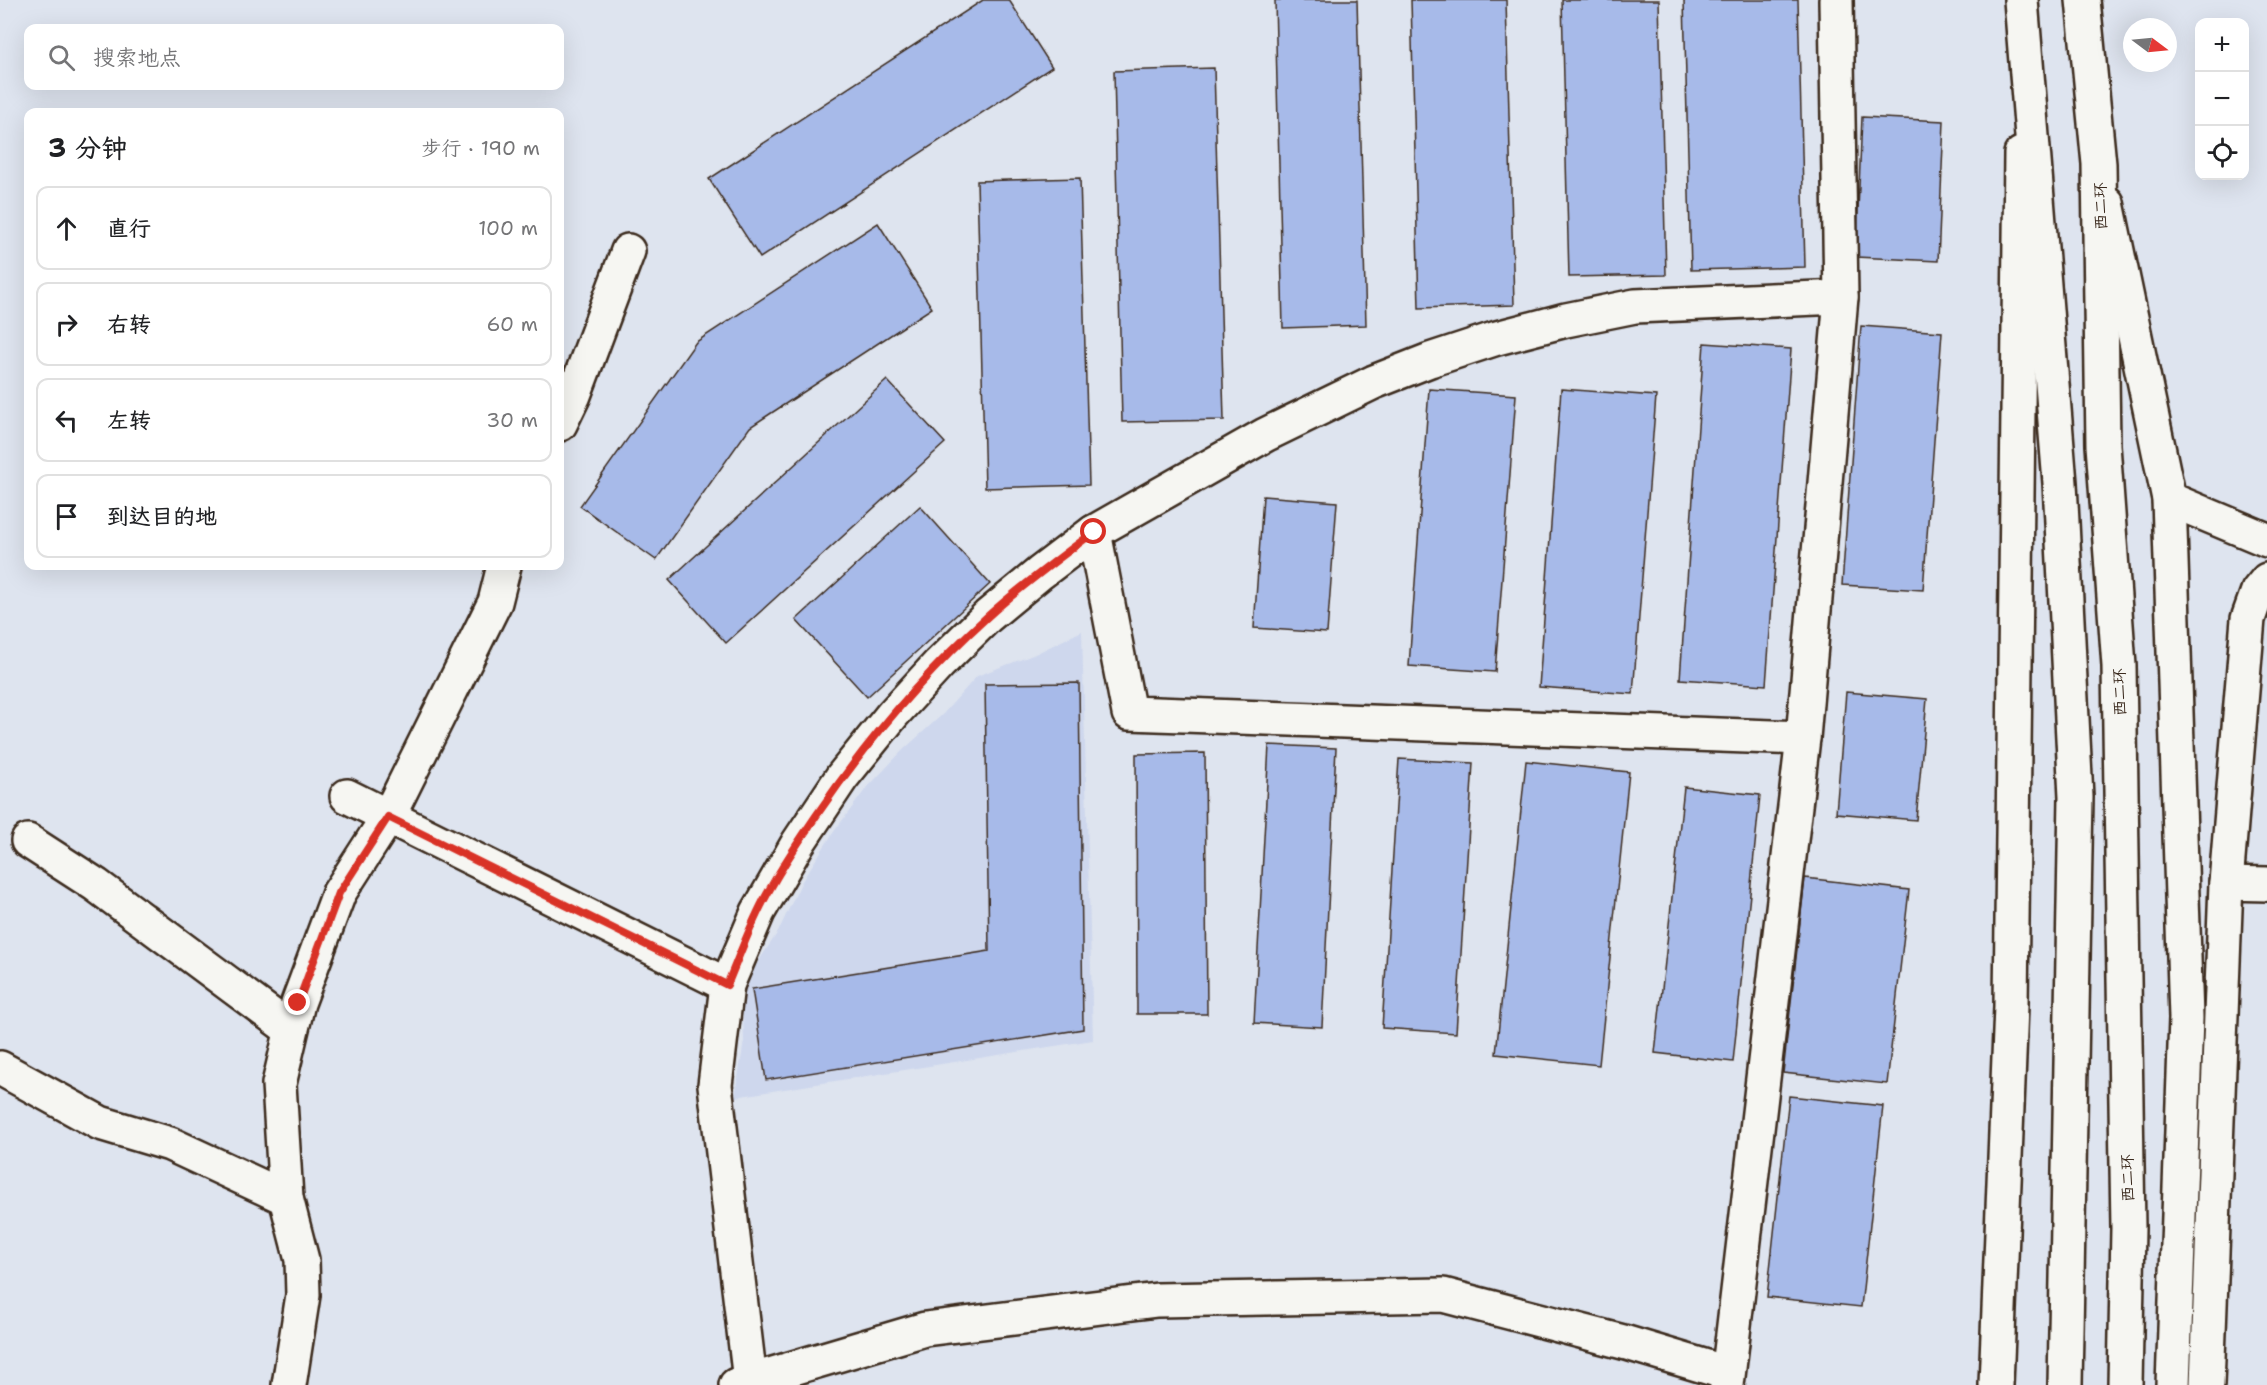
<!DOCTYPE html>
<html lang="zh">
<meta charset="utf-8">
<style>
:root{--surface:#fff;--page:#f2f2f2;--text:#202124;--muted:#757577;--line:#e0e0e0}
body{margin:0;font-family:"Shantell Sans","LXGW WenKai TC",sans-serif;background:var(--page);color:var(--text)}
.controls{position:absolute;right:18px;top:18px;display:grid;overflow:hidden;border-radius:12px;box-shadow:0 6px 24px #0002}
.controls button{width:54px;height:54px;display:grid;place-items:center;padding:0;border:0;border-bottom:2px solid var(--line);background:var(--surface);color:var(--text);font:30px sans-serif}
.compass{position:absolute;left:2123px;top:18px;width:54px;height:54px;border-radius:50%;background:var(--surface);box-shadow:0 6px 24px #0002;rotate:106deg}
.stop{position:absolute;width:18px;height:18px;margin:-14px;border:4px solid #d93025;border-radius:50%;background:#fff}
.stop.end{background:#d93025;border-color:#fff;box-shadow:0 2px 6px #0008}
.list{margin:0;padding:0;list-style:none}
h2{display:flex;justify-content:space-between;align-items:center;height:78px;margin:0;padding:0 24px;font-size:26px}
h2 small{font-size:20px;font-weight:400;color:var(--muted)}
.list li{display:grid;grid-template-columns:39px 1fr auto;gap:18px;align-items:center;box-sizing:border-box;height:84px;margin:0 12px 12px;padding:0 12px;border:2px solid var(--line);border-radius:12px}
.list b{display:block;font-size:22px;white-space:nowrap}
.list em{font-size:20px;font-style:normal;color:var(--muted)}
.icon{flex:none;width:33px;height:33px;fill:none;stroke:currentColor;stroke-width:2;stroke-linecap:round;stroke-linejoin:round}
.map{position:relative;flex:none;width:2267px;height:1385px;overflow:hidden}
.search{position:absolute;background:var(--surface);box-shadow:0 6px 24px #0002;left:24px;top:24px;width:540px;height:66px;display:flex;align-items:center;gap:15px;box-sizing:border-box;padding:0 21px;border-radius:12px;color:var(--muted);font-size:22px}
.panel{position:absolute;background:var(--surface);box-shadow:0 6px 24px #0002;left:24px;top:108px;width:540px;height:462px;border-radius:12px}
.map>svg:first-child{display:block}
.built{fill:#ced7ed}
.building{fill:#a7bae9;stroke:#3b2a1e;stroke-width:1.5}
.lines{fill:none;stroke-linecap:round;stroke-linejoin:round}
.minor-casing{stroke:#3b2a1e;stroke-width:38}
.tertiary-casing{stroke:#3b2a1e;stroke-width:38}
.trunk-casing{stroke:#3b2a1e;stroke-width:38}
.minor{stroke:#f6f6f2;stroke-width:33}
.tertiary{stroke:#f6f6f2;stroke-width:33}
.trunk{stroke:#f6f6f2;stroke-width:33}
.route{stroke:#d93025;stroke-width:8}
.labels{text-anchor:middle;stroke-width:5;stroke-linejoin:round;paint-order:stroke}
.street-label{font-size:16px;fill:#3b2a1e;stroke:#f6f6f2}
</style>
<div class="map">
<svg width="2267" height="1385" viewBox="0 0 2267 1385">
<rect width="100%" height="100%" fill="#dee4ef"/>
<filter id="ink" filterUnits="userSpaceOnUse"><feTurbulence type="fractalNoise" baseFrequency=".0167" numOctaves="2"/><feDisplacementMap in="SourceGraphic" scale="12" xChannelSelector="R" yChannelSelector="G"/><feConvolveMatrix kernelMatrix="1 2 1 2 8 2 1 2 1" color-interpolation-filters="sRGB"/></filter>
<g filter="url(#ink)">
<polygon class="built" points="1082,631 1093,1040 735,1097 744,1041 742,986 778,932 802,881 833,833 865,790 903,750 943,714 977,676 1033,655"/>
<g class="building">
<polygon points="983,0 1009,0 1052,67 760,258 709,179"/>
<polygon points="1275,0 1357,0 1366,325 1283,328"/>
<polygon points="1411,0 1506,0 1514,305 1419,308"/>
<polygon points="1562,0 1659,0 1666,275 1569,277"/>
<polygon points="1684,0 1798,0 1805,267 1691,270"/>
<polygon points="1214,68 1224,420 1122,422 1114,71"/>
<polygon points="1862,117 1944,121 1938,261 1856,257"/>
<polygon points="1080,178 1089,485 985,488 977,181"/>
<polygon points="878,223 932,308 750,427 656,560 580,506 696,342"/>
<polygon points="1861,326 1942,332 1923,590 1842,585"/>
<polygon points="1704,343 1791,349 1766,685 1680,679"/>
<polygon points="887,380 945,443 726,643 669,580"/>
<polygon points="1429,389 1516,395 1495,672 1409,666"/>
<polygon points="1561,389 1656,396 1633,694 1539,687"/>
<polygon points="1263,496 1337,502 1327,633 1254,628"/>
<polygon points="920,506 990,584 867,697 796,620"/>
<polygon points="1079,683 1083,1029 766,1080 752,989 989,951 985,684"/>
<polygon points="1846,692 1927,699 1916,820 1836,813"/>
<polygon points="1269,745 1336,748 1322,1027 1254,1023"/>
<polygon points="1205,753 1207,1014 1137,1014 1136,754"/>
<polygon points="1399,759 1473,763 1456,1033 1382,1028"/>
<polygon points="1526,761 1629,772 1599,1065 1496,1054"/>
<polygon points="1684,787 1760,795 1733,1062 1655,1053"/>
<polygon points="1805,878 1909,890 1887,1084 1783,1073"/>
<polygon points="1789,1096 1883,1106 1861,1307 1767,1297"/>
</g>
<g class="lines">
<g class="minor-casing">
<g id="minor">
<polyline points="560,424 574,395 628,251"/>
<polyline points="2169,499 2267,540"/>
<polyline points="1094,532 1129,713 1803,738"/>
<polyline points="347,796 727,985"/>
<polyline points="28,841 96,885 291,1030"/>
<polyline points="2226,883 2267,884"/>
<polyline points="0,1068 100,1123 170,1144 286,1198"/>
<polyline points="750,1381 715,1085 727,985 758,912 798,843 842,777 893,714 939,664 988,616 1040,573 1094,532 1265,435 1374,382 1430,360 1497,338 1566,320 1635,306 1841,297"/>
<polyline points="289,1385 303,1295 302,1260 286,1198 279,1084 298,1003 339,893 388,817 495,602 504,566"/>
<polyline points="736,1385 925,1329 1157,1300 1443,1295 1627,1343 1727,1373"/>
<polyline points="1727,1385 1803,738 1841,297 1836,0"/>
</g>
</g>
<g class="tertiary-casing">
<g id="tertiary">
<polyline points="2107,203 2169,499 2186,1018 2173,1385"/>
<polyline points="1996,1385 2011,1006 2021,154"/>
<polyline points="2207,1385 2226,883 2248,619 2258,591 2267,580"/>
</g>
</g>
<g class="trunk-casing">
<g id="trunk">
<polyline points="2021,0 2060,483 2076,797 2065,1385"/>
<polyline points="2083,0 2099,164 2103,445 2119,666 2128,1228 2125,1385"/>
</g>
</g>
<use href="#minor" class="minor"/>
<use href="#tertiary" class="tertiary"/>
<use href="#trunk" class="trunk"/>
</g>
</g>
<g class="lines" filter="url(#ink)">
<path class="route" d="M298,1003l41,-110 49,-76 339,168c10,-24 19,-48 30,-71 16,-34 38,-67 59,-98 49,-72 106,-140 171,-199 34,-31 71,-58 107,-85"/>
</g>
<g class="labels">
<g class="street-label">
<text transform="translate(2100 206) rotate(-91)" y="6">西二环</text>
<text transform="translate(2119 692) rotate(-91)" y="6">西二环</text>
<text transform="translate(2127 1178) rotate(-91)" y="6">西二环</text>
</g>
</g>
</svg>
<div class="controls">
<button>+</button>
<button>−</button>
<button><svg class="icon" aria-label="locate" viewBox="0 0 24 24"><circle cx="12" cy="12" r="6"/><path d="M12 2v4M12 18v4M2 12h4M18 12h4"/></svg></button>
</div>
<svg class="compass" viewBox="-18 -18 36 36"><path d="M0-13l5 13h-10z" fill="#e53935"/><path d="M0 13l5-13h-10z" fill="#757577"/></svg>
<div class="stop" style="left:1094px;top:532px"></div>
<div class="stop end" style="left:298px;top:1003px"></div>
<div class="search"><svg class="icon" aria-label="search" viewBox="0 0 24 24"><circle cx="10" cy="10" r="6"/><path d="M15 15l6 6"/></svg>搜索地点</div>
<section class="panel">
<h2>3 分钟<small>步行 · 190 m</small></h2>
<ul class="list">
<li><svg class="icon" aria-label="ahead" viewBox="0 0 24 24"><path d="M12 20V5M6 11l6-6 6 6"/></svg><div><b>直行</b></div><em>100 m</em></li>
<li><svg class="icon" aria-label="right" viewBox="0 0 24 24"><path d="M7 20v-9h11M14 6l5 5-5 5"/></svg><div><b>右转</b></div><em>60 m</em></li>
<li><svg class="icon" aria-label="left" viewBox="0 0 24 24"><path d="M17 20v-9H6M10 6l-5 5 5 5"/></svg><div><b>左转</b></div><em>30 m</em></li>
<li><svg class="icon" aria-label="arrive" viewBox="0 0 24 24"><path d="M6 21V4h12l-3 4 3 4H6"/></svg><div><b>到达目的地</b></div></li>
</ul>
</section>
</div>
